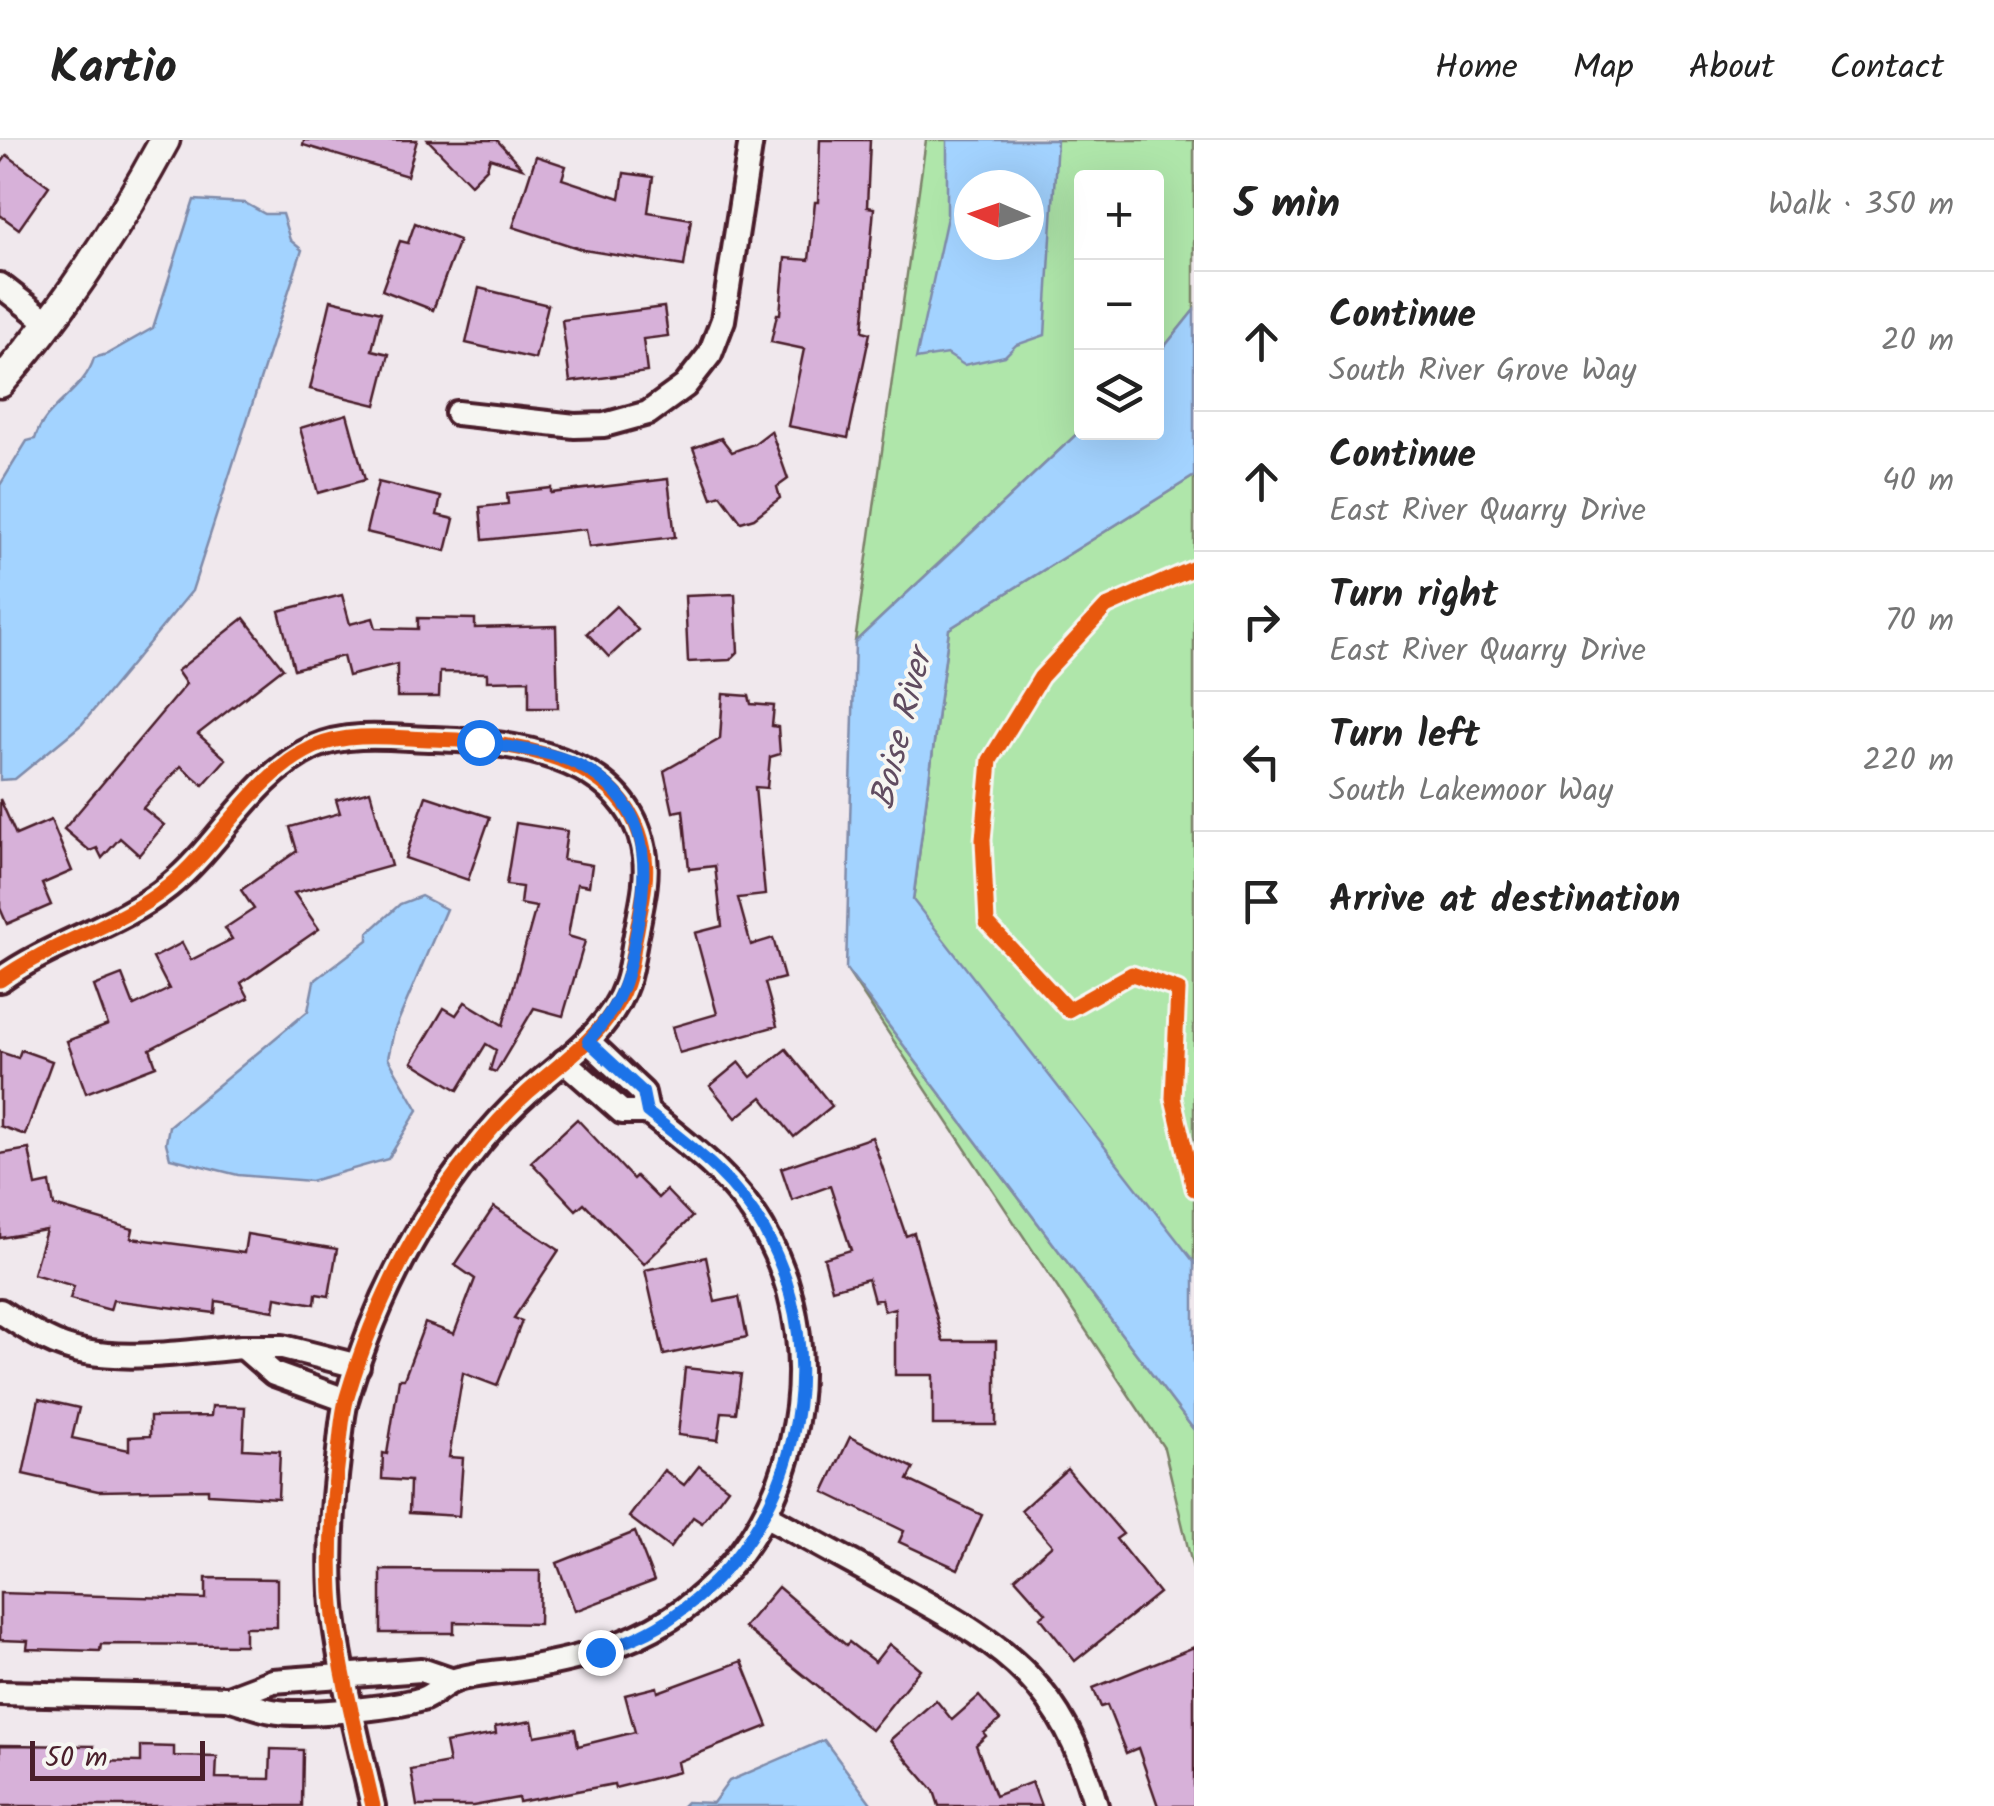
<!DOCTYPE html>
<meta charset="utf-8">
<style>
:root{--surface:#fff;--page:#f2f2f2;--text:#222;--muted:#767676;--line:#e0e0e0}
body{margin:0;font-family:Kalam,sans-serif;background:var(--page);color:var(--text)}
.controls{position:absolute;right:30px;top:30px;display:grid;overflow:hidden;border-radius:10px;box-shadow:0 10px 40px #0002}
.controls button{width:90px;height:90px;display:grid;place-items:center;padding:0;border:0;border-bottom:2px solid var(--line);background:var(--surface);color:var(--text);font:50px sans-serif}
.compass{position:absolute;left:954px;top:30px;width:90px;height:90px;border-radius:50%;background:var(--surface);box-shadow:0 10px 40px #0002;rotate:272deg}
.scale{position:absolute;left:30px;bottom:25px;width:175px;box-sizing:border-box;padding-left:10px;border:5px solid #4a1f2b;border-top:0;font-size:28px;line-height:35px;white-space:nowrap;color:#4a1f2b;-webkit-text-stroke:8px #f6f6f2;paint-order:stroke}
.stop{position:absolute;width:30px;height:30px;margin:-22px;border:8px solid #1a73e8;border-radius:50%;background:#fff}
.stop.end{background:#1a73e8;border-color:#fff;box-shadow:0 2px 10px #0008}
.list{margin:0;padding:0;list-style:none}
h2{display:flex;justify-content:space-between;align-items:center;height:130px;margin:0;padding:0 40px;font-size:42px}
h2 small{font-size:32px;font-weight:400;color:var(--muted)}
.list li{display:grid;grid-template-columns:65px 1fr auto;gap:30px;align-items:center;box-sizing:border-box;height:140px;padding:0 40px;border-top:2px solid var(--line)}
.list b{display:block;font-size:38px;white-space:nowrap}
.list p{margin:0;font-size:32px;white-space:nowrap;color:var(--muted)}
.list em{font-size:32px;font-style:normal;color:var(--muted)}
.icon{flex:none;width:55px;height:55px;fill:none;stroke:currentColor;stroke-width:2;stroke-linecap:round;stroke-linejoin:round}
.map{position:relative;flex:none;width:1194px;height:1666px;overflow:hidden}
header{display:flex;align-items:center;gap:60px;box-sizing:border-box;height:140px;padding:0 50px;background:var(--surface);border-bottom:2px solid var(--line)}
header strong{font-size:48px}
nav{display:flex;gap:55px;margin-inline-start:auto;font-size:35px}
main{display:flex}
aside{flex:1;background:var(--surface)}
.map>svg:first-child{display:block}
.green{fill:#afe6aa;stroke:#7c826a;stroke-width:2.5;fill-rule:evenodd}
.water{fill:#a3d3ff;stroke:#7f8baa;stroke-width:2.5;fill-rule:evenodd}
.building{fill:#d7b1d9;stroke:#4a1f2b;stroke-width:2.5}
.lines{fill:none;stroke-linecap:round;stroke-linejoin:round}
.minor-casing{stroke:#4a1f2b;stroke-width:30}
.tertiary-casing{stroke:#4a1f2b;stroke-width:35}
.minor{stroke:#f6f6f2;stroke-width:22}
.tertiary{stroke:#f6f6f2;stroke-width:28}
.cycleway-casing{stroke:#f6f6f2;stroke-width:21}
.cycleway{stroke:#e8590c;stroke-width:15}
.route{stroke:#1a73e8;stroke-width:12}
.labels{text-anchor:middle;stroke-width:8;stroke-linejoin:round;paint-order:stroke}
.water-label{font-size:35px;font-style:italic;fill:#604c60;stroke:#f6f6f2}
</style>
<header>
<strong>Kartio</strong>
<nav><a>Home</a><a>Map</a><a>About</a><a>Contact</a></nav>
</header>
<main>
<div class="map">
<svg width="1194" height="1666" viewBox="0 0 1194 1666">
<rect width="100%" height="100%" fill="#f0e8ed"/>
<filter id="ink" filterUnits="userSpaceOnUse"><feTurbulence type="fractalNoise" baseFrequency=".01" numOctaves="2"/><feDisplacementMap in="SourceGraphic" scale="20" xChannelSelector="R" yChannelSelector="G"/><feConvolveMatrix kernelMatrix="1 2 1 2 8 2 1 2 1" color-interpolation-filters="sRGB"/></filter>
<g filter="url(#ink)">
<g class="green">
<path d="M926,0h268v170l-37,46 -1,-178h-74l-1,252 -226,212zM969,45h60v60h-60z"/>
<polygon points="1194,336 1194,1126 913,761 949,489"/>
<polygon points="846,829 1194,1290 1194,1433 1164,1308"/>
</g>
<g class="water">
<path d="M947,0h110l-12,195 -29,10 -11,11 -41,9 -17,-11 -31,5 31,-142zM969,45h60v60h-60z"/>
<path d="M194,60l51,3 20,11h17l8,26 12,10 -110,341 -110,133 -67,55 -15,1v-295l27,-44 8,-2c9,-33 50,-48 59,-81l13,-4 46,-26z"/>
<polygon points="1194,170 1194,336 949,489 913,760 1194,1122 1194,1290 846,829 855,502 1081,290 1156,292 1157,216"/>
<polygon points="421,756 446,769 394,891 388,918 418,970 388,1019 311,1041 238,1035 170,1018 166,1003 169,986 308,871 314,841 368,800 368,793 400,764"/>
<polygon points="824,1600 873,1666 682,1666 686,1662 713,1663 729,1641"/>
</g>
<g class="building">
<polygon points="304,0 417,0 407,36 303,5"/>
<polygon points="428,0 497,0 522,28 490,18 487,28 471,44"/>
<polygon points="820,0 870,0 867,67 874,68 863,191 870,193 848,298 788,286 804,209 771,202 777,174 780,174 785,118 809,120 815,62 818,62"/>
<polygon points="7,15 49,46 19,89 0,75 0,25"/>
<polygon points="536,16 566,26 562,39 620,58 624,33 653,37 648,72 691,79 684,126 584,110 513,87"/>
<polygon points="415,83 459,100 433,170 382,150 400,101 408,103"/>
<polygon points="479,148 548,165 535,219 466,203"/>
<polygon points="331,160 381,172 372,210 389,214 376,265 310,249"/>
<polygon points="664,167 668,196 643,199 647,232 570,242 562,180"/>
<polygon points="347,274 365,340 318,353 300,288"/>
<polygon points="771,291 788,339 777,347 780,358 754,378 741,382 721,355 712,358 693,308 721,298 732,312 754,304"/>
<polygon points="668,339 675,397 589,407 586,389 483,400 480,367 508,364 507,353 551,348 551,353"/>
<polygon points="378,342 441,357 437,375 454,379 446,411 366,392"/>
<polygon points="735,454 738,512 730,520 688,522 685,456"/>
<polygon points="342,455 350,484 373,478 376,488 418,489 418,478 475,479 475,488 556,486 558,568 529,568 529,540 487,541 487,533 440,532 439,557 397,557 397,524 348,536 343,516 294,529 279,471"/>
<polygon points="616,466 638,490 609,517 587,493"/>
<polygon points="244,478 283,528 198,594 226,619 203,645 181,626 143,668 164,685 139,715 120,698 102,718 97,708 90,711 64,689 186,544 177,531"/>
<polygon points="723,554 749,556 751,564 774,566 772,586 778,587 780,614 770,617 767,648 755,647 765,755 738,758 751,805 773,798 784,838 765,843 777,886 679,913 672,887 717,874 695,793 722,786 715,726 689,729 683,670 673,672 664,631 720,599"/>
<polygon points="370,651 391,726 294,753 319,789 241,843 249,858 150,909 156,926 86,953 67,901 108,885 94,846 122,835 134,866 169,849 153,818 182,803 191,820 232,799 225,788 254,769 241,750 297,711 290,687 340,673 336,660"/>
<polygon points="426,656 490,677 468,740 405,718"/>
<polygon points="0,659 16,695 51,680 72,731 42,744 51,765 7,784 0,768"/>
<polygon points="516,683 567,691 563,720 592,725 589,746 577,744 568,796 585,801 563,876 534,868 496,932 490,930 496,910 486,904 458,950 412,922 444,868 456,875 465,862 503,885 536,767 520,764 522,747 506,745"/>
<polygon points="786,909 832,966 794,997 762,957 736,978 710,946 739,922 751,937"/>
<polygon points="21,910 52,921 25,995 0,986 0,912 18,918"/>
<polygon points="577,979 633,1039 636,1036 658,1058 666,1050 692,1077 644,1124 584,1063 576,1070 531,1022"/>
<polygon points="872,997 906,1096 914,1093 943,1201 996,1201 996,1285 933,1285 933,1235 895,1235 895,1168 884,1171 881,1159 874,1161 868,1139 832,1149 824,1118 851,1110 830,1046 792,1060 781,1028"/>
<polygon points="29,1009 36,1046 50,1043 54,1066 133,1089 131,1098 244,1113 247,1094 337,1109 329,1156 316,1154 315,1164 276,1157 274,1171 216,1161 215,1173 113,1160 110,1170 70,1159 74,1146 33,1134 46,1090 0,1098 0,1014"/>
<polygon points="494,1067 559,1110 514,1178 522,1181 497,1246 463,1233 449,1317 463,1318 459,1376 409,1373 410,1341 382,1339 383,1313 387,1314 399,1239 404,1239 425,1183 454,1194 475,1139 455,1125"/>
<polygon points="706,1117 715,1162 739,1157 747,1197 664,1215 645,1130"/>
<polygon points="685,1228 741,1234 736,1273 722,1272 718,1300 678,1295"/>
<polygon points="39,1259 79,1268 72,1298 129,1310 129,1297 150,1296 150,1277 211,1276 212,1266 245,1267 243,1309 280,1311 278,1358 208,1354 208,1349 98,1351 23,1334"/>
<polygon points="850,1297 914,1328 908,1340 982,1375 958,1429 899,1402 904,1391 824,1352"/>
<polygon points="699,1326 728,1348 702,1383 693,1377 670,1408 629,1377 664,1330 684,1345"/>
<polygon points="1067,1329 1123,1394 1116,1399 1159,1453 1075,1521 1040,1477 1046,1473 1015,1438 1052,1405 1021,1370"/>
<polygon points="635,1392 654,1441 575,1471 557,1423"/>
<polygon points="381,1430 540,1431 539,1484 454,1482 454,1493 381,1493"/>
<polygon points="206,1438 277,1439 277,1487 245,1487 245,1505 101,1504 100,1511 27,1509 28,1501 0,1500 0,1453 206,1459"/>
<polygon points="778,1447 846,1505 849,1502 875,1522 889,1504 920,1529 871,1590 744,1487"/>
<polygon points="1194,1507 1194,1666 1158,1666 1138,1608 1126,1613 1107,1565 1101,1567 1093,1548"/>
<polygon points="742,1521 768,1586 677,1622 679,1632 615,1648 614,1644 519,1662 518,1658 473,1666 417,1666 411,1630 449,1623 445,1603 496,1594 495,1587 532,1581 535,1596 575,1589 578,1606 635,1592 625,1555 657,1547 658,1552"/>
<polygon points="979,1556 1000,1580 984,1593 986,1596 976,1605 995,1656 1032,1642 1041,1666 939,1666 934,1651 890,1600 936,1560 952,1580"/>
<polygon points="0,1605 94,1606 93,1621 141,1622 141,1606 174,1607 174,1616 217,1617 216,1638 270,1639 271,1609 303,1610 302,1666 0,1666"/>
</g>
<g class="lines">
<g class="minor-casing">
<g id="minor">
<polyline points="0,145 49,183"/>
<polyline points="457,273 575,286 604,285 648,273 685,246 710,214 723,180 751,0"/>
<path d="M0,840c52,-38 118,-53 169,-94 51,-41 83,-110 145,-139 36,-16 81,-9 119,-8 81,2 199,18 212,118 3,25 -4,49 -8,73 -4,17 -5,37 -11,54 -16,47 -62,76 -98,108 -20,18 -39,39 -56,61 -57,71 -99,156 -125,244 -5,17 -6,37 -8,54 -7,55 -11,111 -5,166 8,63 25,127 39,189"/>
<polyline points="564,921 622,972 647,972 643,953 588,901"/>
<path d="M0,1171c26,17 53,36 85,41 51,9 107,-1 158,-5"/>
<polyline points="346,1260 274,1234 243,1207 283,1207 358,1226"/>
<path d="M765,1375c47,26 94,51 141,77 104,57 157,94 190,214"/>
<path d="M453,1541l-32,-11 -148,11 -45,17c15,4 29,10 44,13 30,6 120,-3 150,-12 12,-4 21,-15 33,-19 18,-6 41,-7 60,-10 56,-9 107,-21 156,-52 126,-82 166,-260 92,-389 -28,-50 -71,-82 -116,-117"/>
<polyline points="0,1553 228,1558"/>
</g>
</g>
<g class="tertiary-casing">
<path id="tertiary" d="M0,243c65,-74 118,-156 165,-243"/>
</g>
<use href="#minor" class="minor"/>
<use href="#tertiary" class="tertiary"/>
<g class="cycleway-casing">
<g id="cycleway">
<polyline points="1194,428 1106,467 1041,537 990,620 983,700 987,783 1068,870 1132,834 1178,850 1173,958 1194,1049"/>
<path d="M0,840c52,-38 118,-53 169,-94 51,-41 83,-110 145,-139 36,-16 81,-9 119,-8 81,2 199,18 212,118 3,25 -4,49 -8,73 -4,17 -5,37 -11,54 -16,47 -62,76 -98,108 -20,18 -39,39 -56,61 -57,71 -99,156 -125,244 -5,17 -6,37 -8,54 -7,55 -11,111 -5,166 8,63 25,127 39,189"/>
</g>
</g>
<use href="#cycleway" class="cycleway"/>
</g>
</g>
<g class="lines" filter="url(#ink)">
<path class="route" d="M479,602c31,6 69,8 98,22 68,34 74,92 61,159 -10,53 -13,76 -50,118l55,51 4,20c45,35 89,67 117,118 73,131 32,299 -89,385 -23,17 -49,27 -75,37"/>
</g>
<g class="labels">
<g class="water-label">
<text transform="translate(900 589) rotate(-76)" y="12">Boise River</text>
</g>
</g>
</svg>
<div class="controls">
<button>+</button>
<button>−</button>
<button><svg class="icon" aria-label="layers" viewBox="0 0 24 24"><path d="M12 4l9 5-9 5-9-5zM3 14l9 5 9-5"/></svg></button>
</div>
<svg class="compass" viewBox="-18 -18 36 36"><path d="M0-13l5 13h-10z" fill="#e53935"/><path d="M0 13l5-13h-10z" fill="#767676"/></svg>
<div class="scale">50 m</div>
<div class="stop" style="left:479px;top:602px"></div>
<div class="stop end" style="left:600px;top:1512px"></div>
</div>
<aside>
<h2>5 min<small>Walk · 350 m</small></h2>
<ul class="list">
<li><svg class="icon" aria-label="ahead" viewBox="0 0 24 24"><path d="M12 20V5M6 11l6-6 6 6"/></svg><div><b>Continue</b><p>South River Grove Way</p></div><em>20 m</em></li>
<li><svg class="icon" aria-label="ahead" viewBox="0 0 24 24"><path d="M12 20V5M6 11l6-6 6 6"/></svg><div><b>Continue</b><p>East River Quarry Drive</p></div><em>40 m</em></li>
<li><svg class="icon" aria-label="right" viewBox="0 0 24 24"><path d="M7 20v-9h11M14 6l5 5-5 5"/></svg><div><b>Turn right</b><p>East River Quarry Drive</p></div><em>70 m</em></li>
<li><svg class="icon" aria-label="left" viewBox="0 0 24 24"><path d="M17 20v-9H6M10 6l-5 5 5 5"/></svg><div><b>Turn left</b><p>South Lakemoor Way</p></div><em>220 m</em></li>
<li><svg class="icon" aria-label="arrive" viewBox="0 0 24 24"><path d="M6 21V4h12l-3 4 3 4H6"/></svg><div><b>Arrive at destination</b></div></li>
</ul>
</aside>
</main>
